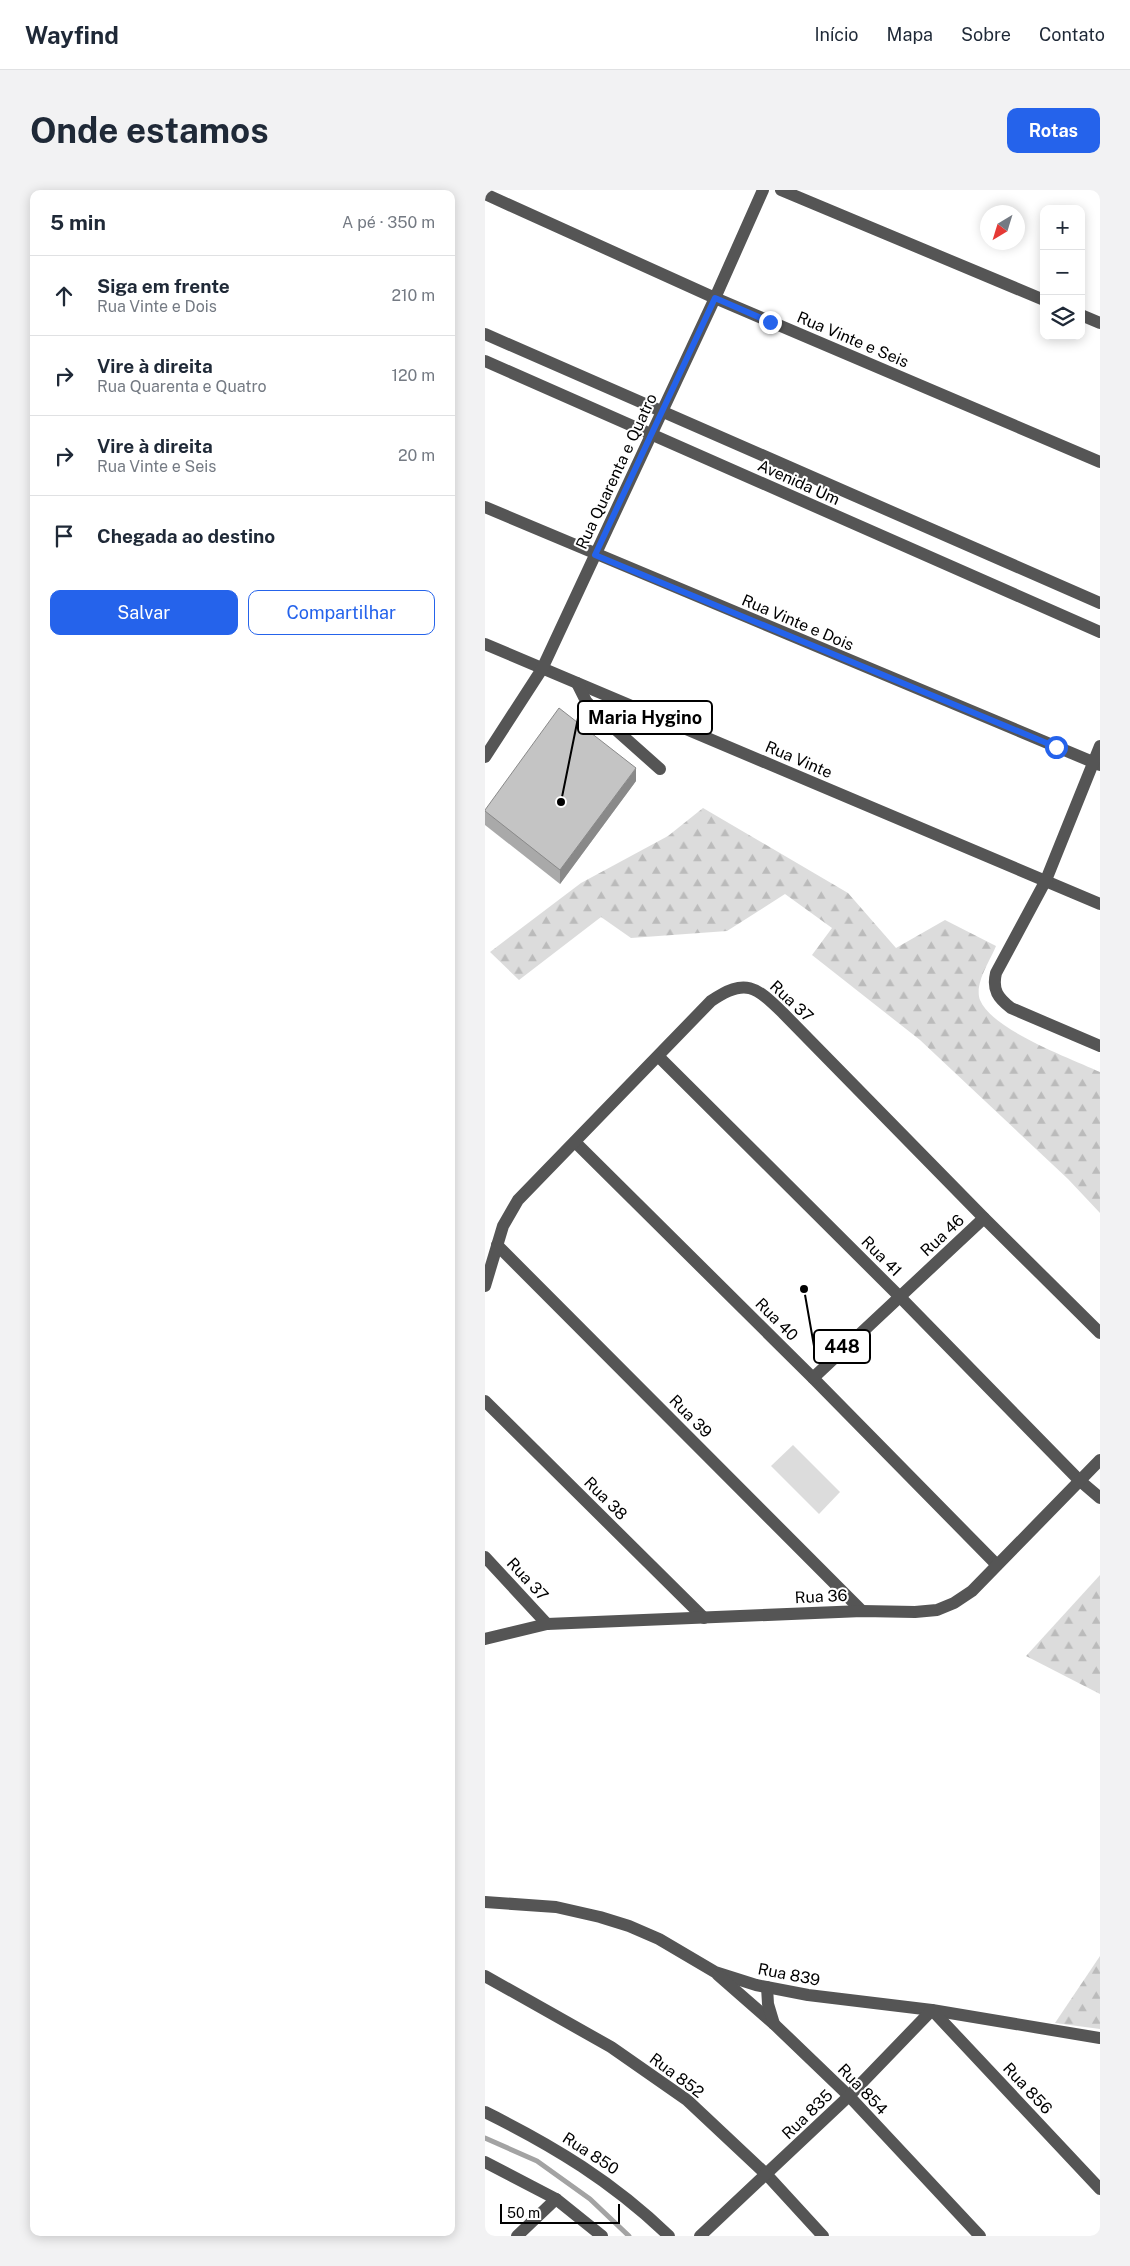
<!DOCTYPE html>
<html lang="pt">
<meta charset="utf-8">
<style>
:root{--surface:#fff;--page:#f2f2f3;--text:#1f2937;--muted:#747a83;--line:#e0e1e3;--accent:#2563eb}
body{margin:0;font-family:"Public Sans",sans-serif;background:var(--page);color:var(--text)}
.controls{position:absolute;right:15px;top:15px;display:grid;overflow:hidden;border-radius:10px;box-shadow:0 2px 12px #0003}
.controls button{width:45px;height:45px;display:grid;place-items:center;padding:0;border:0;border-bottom:1px solid var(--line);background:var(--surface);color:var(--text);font:25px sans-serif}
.compass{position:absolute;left:495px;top:15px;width:45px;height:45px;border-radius:50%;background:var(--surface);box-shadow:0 2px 12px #0003;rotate:218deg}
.scale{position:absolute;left:15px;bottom:12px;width:120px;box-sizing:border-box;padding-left:5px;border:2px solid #000;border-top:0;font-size:14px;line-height:18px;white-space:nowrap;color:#000;-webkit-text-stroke:4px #fff;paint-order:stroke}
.stop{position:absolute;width:15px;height:15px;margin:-11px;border:4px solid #2563eb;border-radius:50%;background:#fff}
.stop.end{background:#2563eb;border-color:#fff;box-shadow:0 1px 5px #0008}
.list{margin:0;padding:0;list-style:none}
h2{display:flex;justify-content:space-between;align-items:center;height:65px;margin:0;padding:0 20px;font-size:21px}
h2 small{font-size:16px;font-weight:400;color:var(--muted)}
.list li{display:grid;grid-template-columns:32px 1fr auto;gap:15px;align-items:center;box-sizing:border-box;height:80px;padding:0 20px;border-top:1px solid var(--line)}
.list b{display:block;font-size:19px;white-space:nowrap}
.list p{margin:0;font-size:16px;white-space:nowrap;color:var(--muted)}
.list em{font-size:16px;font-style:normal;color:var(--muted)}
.actions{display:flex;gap:10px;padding:15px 20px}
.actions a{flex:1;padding:11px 0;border:1px solid var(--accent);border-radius:10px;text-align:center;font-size:18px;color:var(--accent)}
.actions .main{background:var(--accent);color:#fff}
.icon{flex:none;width:28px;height:28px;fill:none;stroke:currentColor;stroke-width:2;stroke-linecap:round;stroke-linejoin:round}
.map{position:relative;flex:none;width:615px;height:2046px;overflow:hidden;border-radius:10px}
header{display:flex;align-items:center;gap:30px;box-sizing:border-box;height:70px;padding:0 25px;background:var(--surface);border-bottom:1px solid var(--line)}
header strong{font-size:24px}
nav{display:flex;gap:28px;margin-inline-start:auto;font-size:18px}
.intro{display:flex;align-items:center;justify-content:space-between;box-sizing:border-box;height:120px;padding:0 30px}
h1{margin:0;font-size:35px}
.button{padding:12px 22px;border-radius:10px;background:var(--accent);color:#fff;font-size:18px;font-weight:700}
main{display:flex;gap:30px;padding:0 30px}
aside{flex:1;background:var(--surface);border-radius:10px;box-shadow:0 2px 12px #0003}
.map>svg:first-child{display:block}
.grass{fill:#dcdcdc}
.forest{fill:url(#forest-firs)}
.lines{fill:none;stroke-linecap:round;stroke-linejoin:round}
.stream{stroke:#a3a3a3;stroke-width:5}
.minor{stroke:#555;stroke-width:12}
.wall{fill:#a9a9a9}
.shaded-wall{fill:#898989}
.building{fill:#c4c4c4;stroke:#898989}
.route{stroke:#2563eb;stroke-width:6}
.labels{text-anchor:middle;stroke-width:4;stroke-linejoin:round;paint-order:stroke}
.street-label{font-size:16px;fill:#000;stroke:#fff}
.leader{fill:none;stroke:#000;stroke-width:2}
.callout-dot{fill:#000;stroke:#fff;stroke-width:2}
.callout{fill:#fff;stroke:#000;stroke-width:2}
.callout-label{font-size:18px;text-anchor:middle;font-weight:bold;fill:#000}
</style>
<header>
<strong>Wayfind</strong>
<nav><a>Início</a><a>Mapa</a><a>Sobre</a><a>Contato</a></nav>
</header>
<div class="intro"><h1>Onde estamos</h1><a class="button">Rotas</a></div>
<main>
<aside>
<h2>5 min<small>A pé · 350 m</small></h2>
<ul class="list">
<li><svg class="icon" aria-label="ahead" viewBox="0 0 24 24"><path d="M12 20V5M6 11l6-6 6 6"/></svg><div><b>Siga em frente</b><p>Rua Vinte e Dois</p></div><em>210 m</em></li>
<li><svg class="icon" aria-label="right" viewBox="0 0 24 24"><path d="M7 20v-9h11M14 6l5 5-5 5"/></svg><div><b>Vire à direita</b><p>Rua Quarenta e Quatro</p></div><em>120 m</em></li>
<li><svg class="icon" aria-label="right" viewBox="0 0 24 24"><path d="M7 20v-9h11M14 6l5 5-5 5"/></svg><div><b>Vire à direita</b><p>Rua Vinte e Seis</p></div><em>20 m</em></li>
<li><svg class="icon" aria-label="arrive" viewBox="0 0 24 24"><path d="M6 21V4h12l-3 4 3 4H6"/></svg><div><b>Chegada ao destino</b></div></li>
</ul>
<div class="actions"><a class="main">Salvar</a><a>Compartilhar</a></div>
</aside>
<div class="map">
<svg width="615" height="2046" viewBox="0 0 615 2046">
<defs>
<pattern id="forest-firs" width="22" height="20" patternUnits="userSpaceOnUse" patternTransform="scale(1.25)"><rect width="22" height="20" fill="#dcdcdc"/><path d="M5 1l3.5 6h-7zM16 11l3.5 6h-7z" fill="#bbb"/></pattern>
</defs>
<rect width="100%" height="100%" fill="#fff"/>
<polygon class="grass" points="308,1255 355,1302 334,1324 286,1276"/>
<g class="forest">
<path d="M218,618l145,85 48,55 49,-28 51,26c-6,15 -22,38 -16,54 12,30 90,58 120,72v141l-32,-34 -148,-139 -108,-85 20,-27 -47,-34 -58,37 -96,7 -30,-21 -82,63 -29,-28 91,-69 87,-47z"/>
<polygon points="615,1385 615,1504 541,1466"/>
<polygon points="615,1766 615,1839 570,1833"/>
</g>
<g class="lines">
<polyline class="stream" points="0,1948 52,1971 105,2009 144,2046"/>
<g class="minor">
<polyline points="296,0 559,110"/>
<polyline points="0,4 230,108 615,272"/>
<polyline points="596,125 615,133"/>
<polyline points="0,144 615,413"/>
<polyline points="0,171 615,442"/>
<polyline points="0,317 615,575"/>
<polyline points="0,454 615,714"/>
<polyline points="92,493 101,511 111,522 175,579"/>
<path d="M615,556l-54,134 -50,93c-4,17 2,25 15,35l89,38"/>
<polyline points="0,567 57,479 230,108 278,0"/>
<polyline points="174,867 415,1107 594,1290 615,1308"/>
<polyline points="90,952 328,1188 512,1375"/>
<polyline points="12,1055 377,1421"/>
<path d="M0,1096l18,-60 15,-26 193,-199c35,-24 45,-14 72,12l201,205 116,115"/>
<polyline points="328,1188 499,1028"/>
<polyline points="0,1211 219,1428"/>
<polyline points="0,1367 62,1434"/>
<polyline points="0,1449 62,1434 377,1421 430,1422 452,1420 469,1413 487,1401 615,1270"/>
<polyline points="0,1712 71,1717 115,1727 144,1736 174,1749 230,1782 271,1795 323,1805 447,1820 615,1848"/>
<polyline points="233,1785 289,1834 364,1906 495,2046"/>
<polyline points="0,1786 126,1857 202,1910 282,1985 338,2046"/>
<polyline points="282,1797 283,1814 289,1834"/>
<path d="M0,1922c69,34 128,70 184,124"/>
<polyline points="0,1972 71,2009 117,2046"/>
<polyline points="32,2046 71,2009"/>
<polyline points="215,2046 364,1906 447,1820 615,1999"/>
</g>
</g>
<polygon class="wall" points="151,591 75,694 0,635 0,620"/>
<polygon class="shaded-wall" points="151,578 151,591 75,694 75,680"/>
<polygon class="building" points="74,518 151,578 75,680 0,621 0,620"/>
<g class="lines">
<polyline class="route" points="285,132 230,108 110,365 571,557"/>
</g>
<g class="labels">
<g class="street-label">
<text transform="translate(368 149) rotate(23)" y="6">Rua Vinte e Seis</text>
<text transform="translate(131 281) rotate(-65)" y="6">Rua Quarenta e Quatro</text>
<text transform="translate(314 292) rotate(24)" y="6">Avenida Um</text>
<text transform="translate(313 432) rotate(23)" y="6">Rua Vinte e Dois</text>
<text transform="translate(314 569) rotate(23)" y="6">Rua Vinte</text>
<text transform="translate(307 811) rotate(43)" y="6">Rua 37</text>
<text transform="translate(457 1045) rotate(-43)" y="6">Rua 46</text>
<text transform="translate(397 1066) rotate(45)" y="6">Rua 41</text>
<text transform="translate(292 1129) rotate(45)" y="6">Rua 40</text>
<text transform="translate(206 1226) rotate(45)" y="6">Rua 39</text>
<text transform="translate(121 1308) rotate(45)" y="6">Rua 38</text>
<text transform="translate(43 1389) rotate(47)" y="6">Rua 37</text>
<text transform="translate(336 1406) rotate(-3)" y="6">Rua 36</text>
<text transform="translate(304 1784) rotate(11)" y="6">Rua 839</text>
<text transform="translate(192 1885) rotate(37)" y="6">Rua 852</text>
<text transform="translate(543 1898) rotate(47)" y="6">Rua 856</text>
<text transform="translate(378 1899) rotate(46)" y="6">Rua 854</text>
<text transform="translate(322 1924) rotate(-44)" y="6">Rua 835</text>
<text transform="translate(106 1963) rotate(33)" y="6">Rua 850</text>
</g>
</g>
<path class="leader" d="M76 612L93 528M319 1099L329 1156"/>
<g class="callout-dot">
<circle cx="76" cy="612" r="5"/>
<circle cx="319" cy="1099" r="5"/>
</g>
<g class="callout">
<rect x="93" y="511" width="134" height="33" rx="5"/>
<rect x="329" y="1140" width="56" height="33" rx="5"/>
</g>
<g class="callout-label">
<text x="160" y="534">Maria Hygino</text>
<text x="357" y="1163">448</text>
</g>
</svg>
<div class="controls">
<button>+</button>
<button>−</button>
<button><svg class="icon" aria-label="layers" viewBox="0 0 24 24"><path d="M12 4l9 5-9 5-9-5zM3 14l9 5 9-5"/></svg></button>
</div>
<svg class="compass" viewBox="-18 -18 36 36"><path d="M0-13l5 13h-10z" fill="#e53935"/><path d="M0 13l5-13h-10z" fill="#747a83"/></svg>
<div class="scale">50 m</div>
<div class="stop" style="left:571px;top:557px"></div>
<div class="stop end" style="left:285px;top:132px"></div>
</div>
</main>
